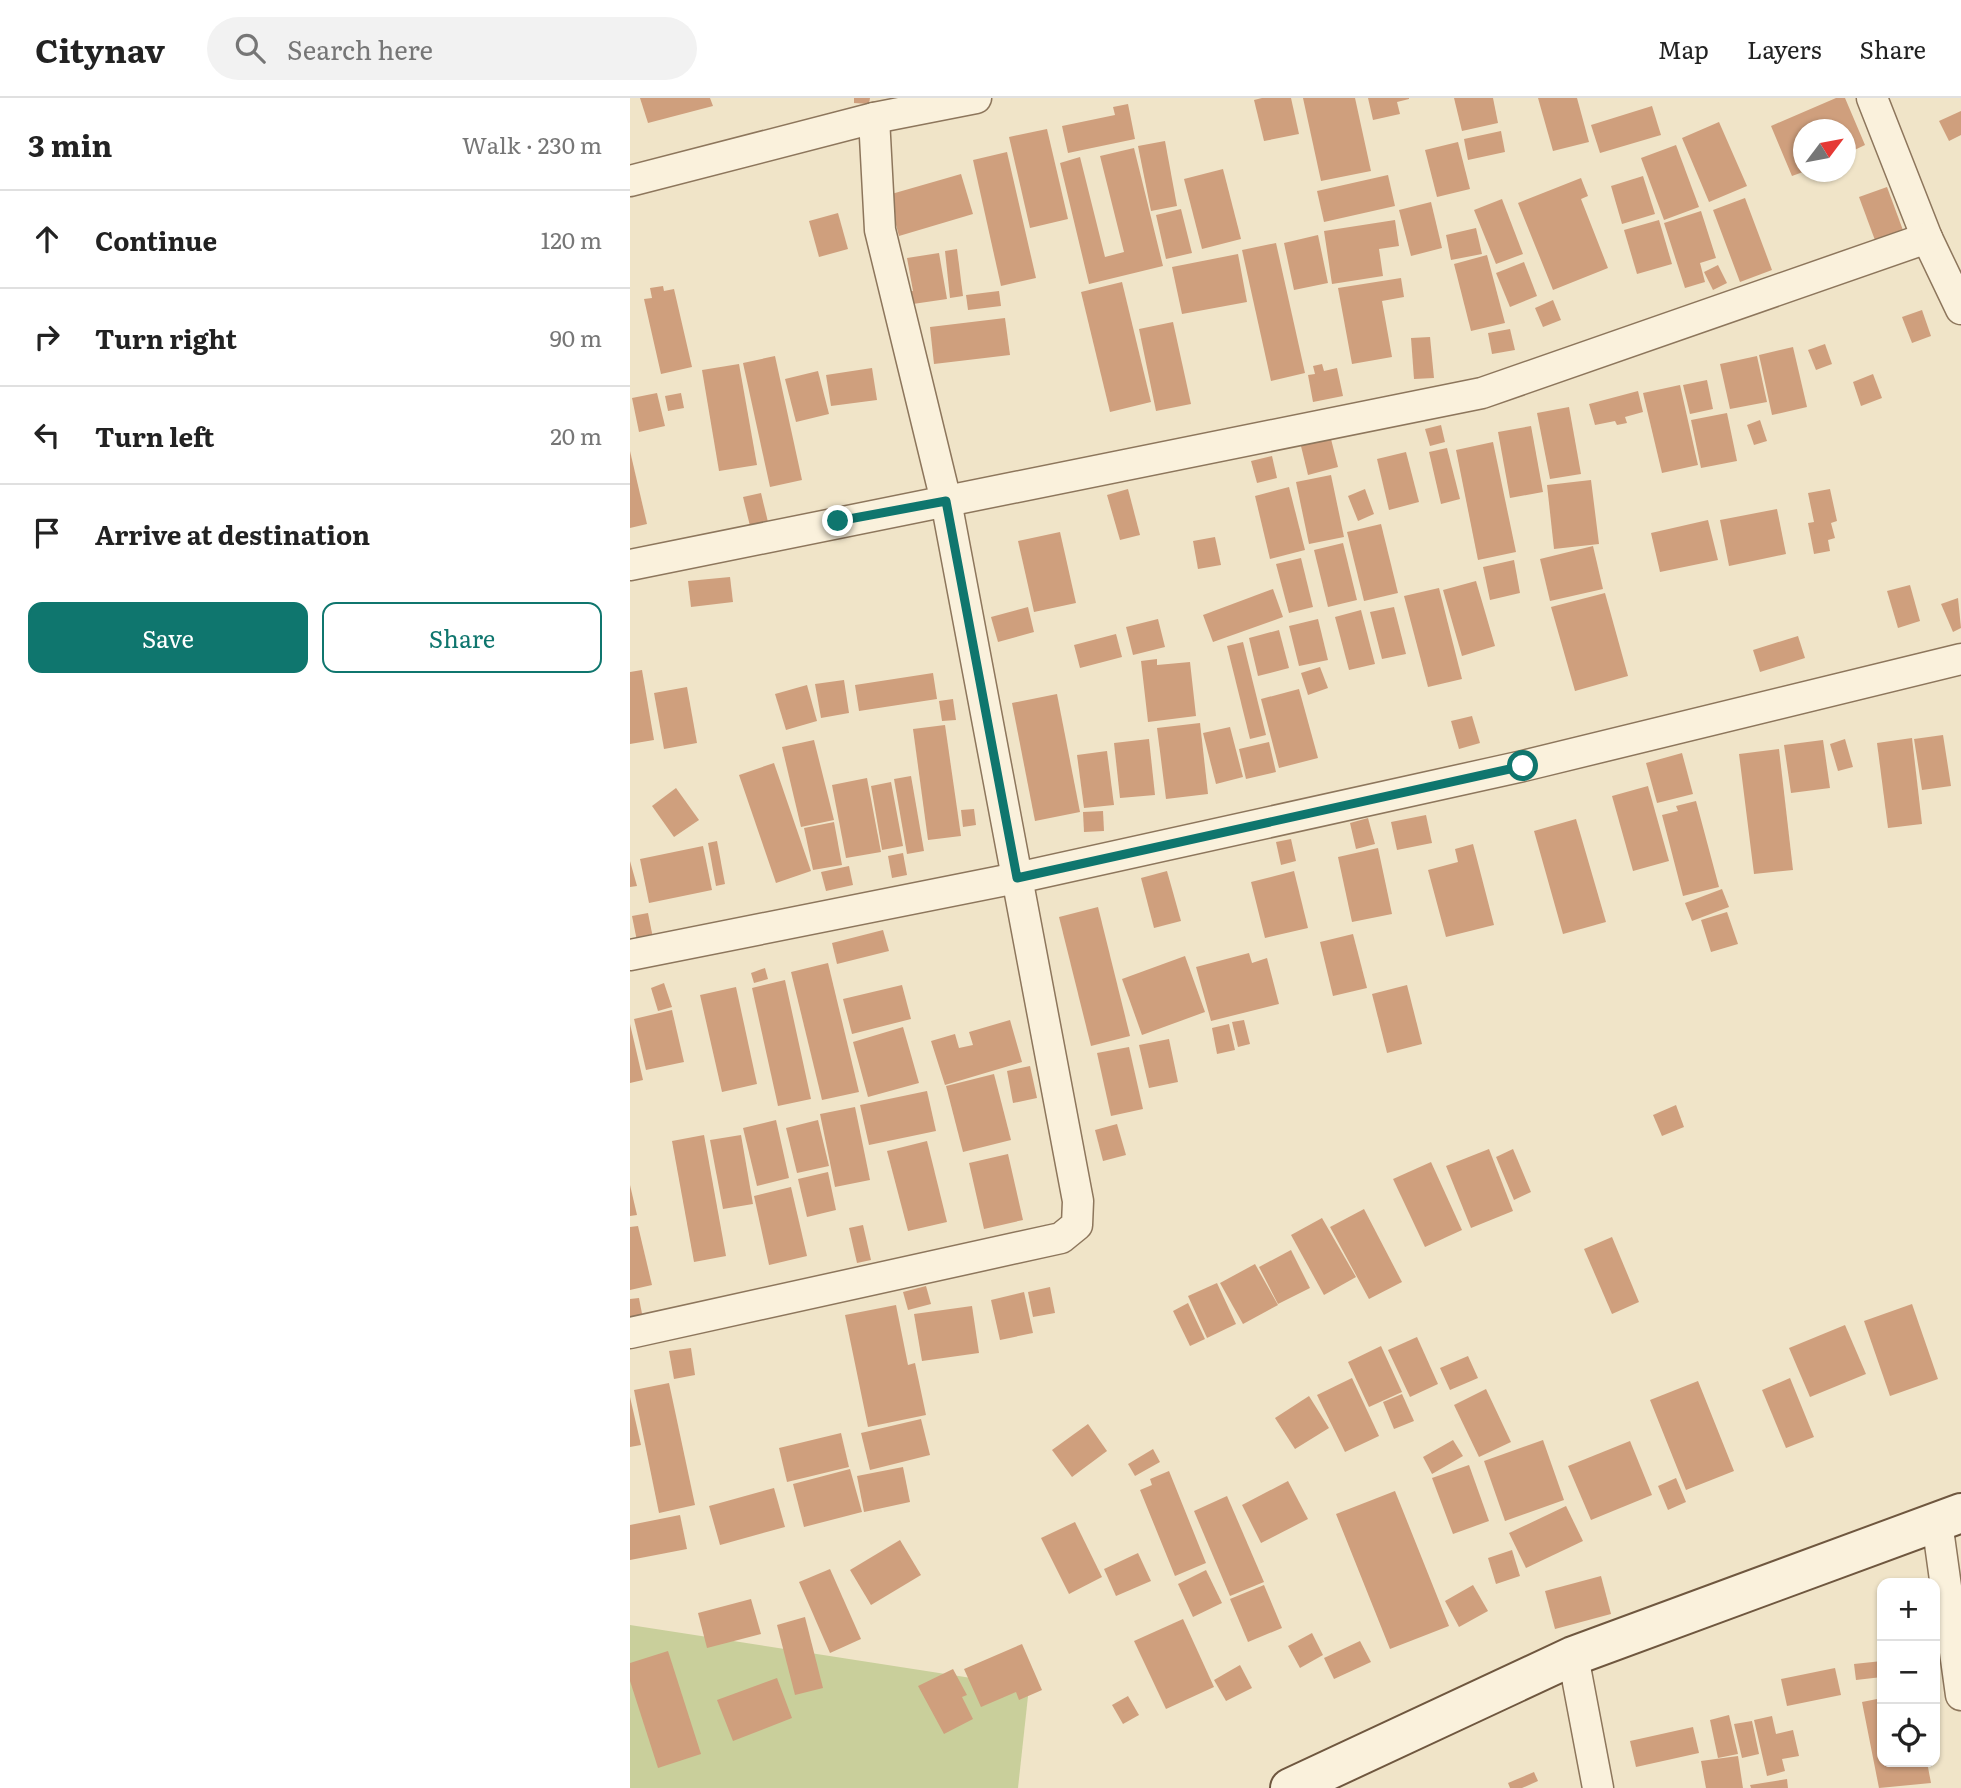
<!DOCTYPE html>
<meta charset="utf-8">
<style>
:root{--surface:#fff;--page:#f2f2f2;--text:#222;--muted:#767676;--line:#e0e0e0;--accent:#0f766e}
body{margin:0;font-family:Literata,serif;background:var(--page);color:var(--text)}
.controls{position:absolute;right:21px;bottom:21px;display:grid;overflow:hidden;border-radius:14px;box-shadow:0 2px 5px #0004}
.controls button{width:63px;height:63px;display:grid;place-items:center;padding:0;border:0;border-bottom:2px solid var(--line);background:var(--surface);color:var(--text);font:35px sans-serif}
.compass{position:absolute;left:1163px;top:21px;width:63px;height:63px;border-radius:50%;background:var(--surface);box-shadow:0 2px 5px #0004;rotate:58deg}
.stop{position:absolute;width:21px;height:21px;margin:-16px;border:5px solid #0f766e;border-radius:50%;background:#fff}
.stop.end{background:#0f766e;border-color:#fff;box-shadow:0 2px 7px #0008}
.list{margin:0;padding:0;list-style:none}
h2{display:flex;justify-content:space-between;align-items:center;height:91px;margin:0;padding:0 28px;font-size:30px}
h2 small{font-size:23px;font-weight:400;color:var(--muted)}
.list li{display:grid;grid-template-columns:46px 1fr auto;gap:21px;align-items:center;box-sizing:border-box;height:98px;padding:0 28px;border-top:2px solid var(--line)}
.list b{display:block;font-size:26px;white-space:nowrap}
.list em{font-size:23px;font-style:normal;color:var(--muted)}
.actions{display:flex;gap:14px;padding:21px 28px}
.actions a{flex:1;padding:16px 0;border:2px solid var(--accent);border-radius:14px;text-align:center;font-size:24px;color:var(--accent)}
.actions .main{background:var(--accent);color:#fff}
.icon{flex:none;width:38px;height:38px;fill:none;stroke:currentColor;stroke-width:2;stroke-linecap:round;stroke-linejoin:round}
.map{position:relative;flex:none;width:1331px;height:1690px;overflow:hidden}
header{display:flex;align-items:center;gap:42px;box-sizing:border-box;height:98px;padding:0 35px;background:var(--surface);border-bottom:2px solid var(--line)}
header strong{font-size:33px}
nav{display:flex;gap:38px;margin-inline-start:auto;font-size:24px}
.search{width:490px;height:63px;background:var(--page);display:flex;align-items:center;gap:18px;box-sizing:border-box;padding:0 24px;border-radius:38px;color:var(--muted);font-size:26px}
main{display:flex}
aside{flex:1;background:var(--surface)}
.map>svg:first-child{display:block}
.green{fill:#c9cf9b}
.building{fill:#cf9f7d}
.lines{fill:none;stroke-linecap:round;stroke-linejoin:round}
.street-casing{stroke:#8d765c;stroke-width:33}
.secondary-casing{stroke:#6f573f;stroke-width:42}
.street{stroke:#faf1dc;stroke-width:30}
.secondary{stroke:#faf1dc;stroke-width:38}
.route{stroke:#0f766e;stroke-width:9}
</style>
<header>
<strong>Citynav</strong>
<div class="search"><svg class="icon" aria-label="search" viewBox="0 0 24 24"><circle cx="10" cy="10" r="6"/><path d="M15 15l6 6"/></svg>Search here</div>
<nav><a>Map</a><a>Layers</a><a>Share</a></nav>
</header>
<main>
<aside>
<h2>3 min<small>Walk · 230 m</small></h2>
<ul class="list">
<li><svg class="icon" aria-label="ahead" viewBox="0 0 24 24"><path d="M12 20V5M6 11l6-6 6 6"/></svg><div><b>Continue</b></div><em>120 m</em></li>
<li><svg class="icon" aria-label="right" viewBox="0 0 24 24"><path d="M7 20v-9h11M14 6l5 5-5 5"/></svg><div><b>Turn right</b></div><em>90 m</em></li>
<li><svg class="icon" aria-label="left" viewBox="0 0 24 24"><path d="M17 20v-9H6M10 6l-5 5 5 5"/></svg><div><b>Turn left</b></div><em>20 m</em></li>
<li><svg class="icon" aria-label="arrive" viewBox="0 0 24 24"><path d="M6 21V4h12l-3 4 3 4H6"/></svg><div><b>Arrive at destination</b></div></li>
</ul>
<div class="actions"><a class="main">Save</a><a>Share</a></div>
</aside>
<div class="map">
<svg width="1331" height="1690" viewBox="0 0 1331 1690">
<rect width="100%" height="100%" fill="#f0e4c8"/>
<polygon class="green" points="0,1527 399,1589 388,1690 0,1690"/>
<g class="building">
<polygon points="10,0 80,0 83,8 18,25"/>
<polygon points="224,0 240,0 239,6 224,5"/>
<polygon points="632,0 661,0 669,36 634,43 624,2"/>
<polygon points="673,0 725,0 741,73 691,83"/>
<polygon points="738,0 779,0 779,1 767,4 770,16 743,22"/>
<polygon points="824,0 863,0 868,25 832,33"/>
<polygon points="908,0 947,0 959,44 923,53"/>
<polygon points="1206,0 1215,0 1235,47 1216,56 1216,32 1173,32 1173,74 1162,78 1141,28"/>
<polygon points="498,6 505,41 438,55 432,28 485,17 483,9"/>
<polygon points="1022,8 1031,37 970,55 961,27"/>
<polygon points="1331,13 1331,37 1319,43 1309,23"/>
<polygon points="1089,24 1117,88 1079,104 1052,40"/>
<polygon points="417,31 438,121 400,130 379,39"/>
<polygon points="871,33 875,54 838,62 834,41"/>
<polygon points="535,43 547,108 521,113 508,48"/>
<polygon points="828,44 840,91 807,99 795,52"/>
<polygon points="1046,47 1069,109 1034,122 1011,60"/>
<polygon points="504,50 533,168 459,186 430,65 450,59 475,159 494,154 470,58"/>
<polygon points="377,54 406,180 371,188 343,62"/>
<polygon points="593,71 611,141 572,151 554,81"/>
<polygon points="331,76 343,116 269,138 258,97"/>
<polygon points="758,77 765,108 694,124 687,93"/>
<polygon points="1013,78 1025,116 992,126 981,88"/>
<polygon points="951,80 958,98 951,101 978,170 923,192 888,105"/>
<polygon points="1257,89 1277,143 1249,153 1229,99"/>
<polygon points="1115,100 1142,172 1110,184 1083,112"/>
<polygon points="872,101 893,156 866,166 844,112"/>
<polygon points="801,104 812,150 781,158 769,112"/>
<polygon points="551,111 562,155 536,161 526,117"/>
<polygon points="1071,113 1086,160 1070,165 1075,184 1055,190 1034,125"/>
<polygon points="208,115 218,151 189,159 179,123"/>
<polygon points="765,122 769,148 749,151 753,178 702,186 694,133"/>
<polygon points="1029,122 1042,166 1007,176 994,132"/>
<polygon points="846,130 852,156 821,162 816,137"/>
<polygon points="688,137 698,185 664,192 654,145"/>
<polygon points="646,145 675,275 641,283 612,152"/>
<polygon points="327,151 333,198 320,200 315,153"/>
<polygon points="309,155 317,201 276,207 274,194 283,193 277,160"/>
<polygon points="608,156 617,204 552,216 542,169"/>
<polygon points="857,157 875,225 841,233 824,166"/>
<polygon points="894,164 907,198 880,209 866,175"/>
<polygon points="1088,167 1097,185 1083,192 1074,174"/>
<polygon points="771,180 774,199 752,203 762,259 722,266 708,190"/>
<polygon points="492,184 521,304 480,314 451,194"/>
<polygon points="33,188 34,193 44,191 62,269 31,276 14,201 22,200 20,190"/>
<polygon points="369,193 371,208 338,212 336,197"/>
<polygon points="923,202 931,222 913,229 905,210"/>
<polygon points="1292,212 1301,238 1282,245 1272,219"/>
<polygon points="375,220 380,257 304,266 300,229"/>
<polygon points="543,224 561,306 526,313 509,231"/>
<polygon points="880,231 885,252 862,256 858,235"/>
<polygon points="800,239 804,280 784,281 781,240"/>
<polygon points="1195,246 1202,266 1186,272 1178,252"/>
<polygon points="1163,249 1177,309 1142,317 1129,257"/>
<polygon points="145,258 172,382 140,389 113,265"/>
<polygon points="1127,258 1137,304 1100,311 1090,266"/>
<polygon points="109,266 127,367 89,373 72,272"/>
<polygon points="692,266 694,273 707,270 713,298 683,304 678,277 685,276 683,268"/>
<polygon points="242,270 247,302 201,308 196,277"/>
<polygon points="188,273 199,316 166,324 155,281"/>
<polygon points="1243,276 1252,300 1231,308 1223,284"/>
<polygon points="1077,282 1083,311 1060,316 1053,287"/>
<polygon points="1050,287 1068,367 1032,375 1013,295"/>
<polygon points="1008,293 1013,314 995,319 997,325 987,327 985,323 965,327 959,306"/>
<polygon points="27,295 35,328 9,334 2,300"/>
<polygon points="51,295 54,310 38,313 35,298"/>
<polygon points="939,309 951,376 920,381 907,315"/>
<polygon points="1097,315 1107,363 1071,370 1061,322"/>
<polygon points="1130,322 1137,343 1124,347 1117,327"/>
<polygon points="811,327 815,344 800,348 795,331"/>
<polygon points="901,328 913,394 880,400 868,334"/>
<polygon points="700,337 708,369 678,377 670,344"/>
<polygon points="863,344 886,454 848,462 826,352"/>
<polygon points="817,350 830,401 811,406 799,354"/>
<polygon points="0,353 17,426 0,430"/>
<polygon points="776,354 789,404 759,412 747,361"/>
<polygon points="642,358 647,380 627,385 621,363"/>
<polygon points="701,377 714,439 679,446 666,384"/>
<polygon points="961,382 969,446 924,451 917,387"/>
<polygon points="659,389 675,452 640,461 625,398"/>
<polygon points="498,391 510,437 490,442 477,397"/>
<polygon points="735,391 744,416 728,423 718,398"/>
<polygon points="1200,391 1207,423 1201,425 1205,440 1198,442 1200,453 1184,456 1178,425 1184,424 1178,395"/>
<polygon points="131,395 138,424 120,428 113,399"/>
<polygon points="1147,411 1156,456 1099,468 1090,422"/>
<polygon points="1078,422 1088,462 1030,474 1021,435"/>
<polygon points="751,426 768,495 734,503 717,434"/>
<polygon points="430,434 446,505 404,514 388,443"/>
<polygon points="585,439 591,467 568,471 563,443"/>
<polygon points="713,445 727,502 698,509 684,452"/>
<polygon points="963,448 973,491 920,503 910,461"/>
<polygon points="671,460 683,509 659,515 646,466"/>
<polygon points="884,462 890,495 860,502 853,469"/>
<polygon points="100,479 103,504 61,509 58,483"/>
<polygon points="846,483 865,548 832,558 813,492"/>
<polygon points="1280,487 1290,523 1268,530 1257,493"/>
<polygon points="809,490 832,581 798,589 774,498"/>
<polygon points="643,491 653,519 583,544 573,517"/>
<polygon points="975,495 998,578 945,593 921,509"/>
<polygon points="1328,500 1331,530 1323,534 1311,506"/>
<polygon points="398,509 404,534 368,544 361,519"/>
<polygon points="764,509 776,556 752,561 740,514"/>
<polygon points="731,512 745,566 719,572 705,519"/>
<polygon points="528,521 535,549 503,557 496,529"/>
<polygon points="688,521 698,562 669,568 659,528"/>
<polygon points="649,532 659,570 628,578 619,540"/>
<polygon points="486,536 492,559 450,570 444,547"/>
<polygon points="1168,538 1175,560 1130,574 1123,552"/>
<polygon points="613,544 636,637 620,641 597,548"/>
<polygon points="527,561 527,567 560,564 566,618 518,624 511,563"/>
<polygon points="690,569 698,590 678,597 671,575"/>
<polygon points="12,572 24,642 0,646 0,574"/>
<polygon points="303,575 307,601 229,613 225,587"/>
<polygon points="214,582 219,615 191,620 185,586"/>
<polygon points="177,587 187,623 156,632 145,596"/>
<polygon points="57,589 67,645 34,651 24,595"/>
<polygon points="669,591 688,660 649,670 631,601"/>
<polygon points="427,596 450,714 405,723 382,605"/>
<polygon points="323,601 326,622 312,623 309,603"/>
<polygon points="842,618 850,645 829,651 821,623"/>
<polygon points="570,625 578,696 536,701 527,630"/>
<polygon points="315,627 331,738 298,742 283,631"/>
<polygon points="600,629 613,679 586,686 573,635"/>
<polygon points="1313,637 1321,688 1292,692 1284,641"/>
<polygon points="1282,640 1292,726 1258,730 1247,645"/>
<polygon points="519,641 525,697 490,700 484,645"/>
<polygon points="1215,641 1223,669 1208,673 1200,646"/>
<polygon points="184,642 204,722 171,729 152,649"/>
<polygon points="1193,642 1200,690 1161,695 1154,647"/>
<polygon points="639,644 646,674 616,681 609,651"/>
<polygon points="1149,651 1163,772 1124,776 1109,656"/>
<polygon points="477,653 484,707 454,710 447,657"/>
<polygon points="1052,655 1063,696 1027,705 1016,665"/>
<polygon points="144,665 181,773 146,785 109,677"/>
<polygon points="281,678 294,753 277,756 264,681"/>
<polygon points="237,680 251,754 216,760 202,687"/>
<polygon points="261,684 273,748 252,752 241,688"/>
<polygon points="1018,688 1039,763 1003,773 982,698"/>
<polygon points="46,690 69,722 44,739 22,708"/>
<polygon points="1066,703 1089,789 1053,798 1032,717 1048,713 1046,708"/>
<polygon points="344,711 346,727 333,729 331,712"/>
<polygon points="473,713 474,733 454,734 453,714"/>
<polygon points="796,717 802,745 767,752 761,724"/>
<polygon points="738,720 745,746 726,751 720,725"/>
<polygon points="946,721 976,824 933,836 904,733"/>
<polygon points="204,724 212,767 183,772 174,730"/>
<polygon points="661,741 666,763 651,767 646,744"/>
<polygon points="87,743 95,786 86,788 78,745"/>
<polygon points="843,746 864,827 816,839 798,772 828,764 825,751"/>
<polygon points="73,748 82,792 19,805 10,761"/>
<polygon points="748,750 762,816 722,824 708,759"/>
<polygon points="273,755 277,777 262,780 258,758"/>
<polygon points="0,763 7,788 0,789"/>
<polygon points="219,768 223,787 196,793 191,774"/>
<polygon points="537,773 551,823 524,830 511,780"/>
<polygon points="664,773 678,830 635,840 621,784"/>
<polygon points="1092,791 1099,809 1062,823 1055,805"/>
<polygon points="468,809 500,938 461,948 429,819"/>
<polygon points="1097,814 1108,846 1081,854 1071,822"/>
<polygon points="18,815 23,840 7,843 2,818"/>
<polygon points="253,832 259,853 207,866 202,845"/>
<polygon points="723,836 737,890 703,898 690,844"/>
<polygon points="619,855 622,865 637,860 649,906 581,923 566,869"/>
<polygon points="555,858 575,914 512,937 492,881"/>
<polygon points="198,865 229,994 192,1002 161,874"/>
<polygon points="135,870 138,881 124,885 121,875"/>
<polygon points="155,882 181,1001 148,1008 122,890"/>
<polygon points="34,885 42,909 28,913 21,890"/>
<polygon points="272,887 281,921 222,936 213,901"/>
<polygon points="777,887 792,946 757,955 742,896"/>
<polygon points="106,889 127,986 92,994 70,897"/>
<polygon points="42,912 54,964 16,972 4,921"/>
<polygon points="380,922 392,964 315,987 301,943 325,936 329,950 343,947 339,934"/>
<polygon points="614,922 620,946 608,949 602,924"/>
<polygon points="0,926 13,982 0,985"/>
<polygon points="599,926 605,952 587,956 582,930"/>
<polygon points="273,929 289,985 238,999 223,944"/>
<polygon points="539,941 548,984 519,990 509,947"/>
<polygon points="499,949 513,1011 481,1018 467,955"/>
<polygon points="400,968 407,1000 383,1005 377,973"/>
<polygon points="364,976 381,1042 333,1054 316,988"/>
<polygon points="297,993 306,1033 239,1047 230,1007"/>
<polygon points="1046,1007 1054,1029 1032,1038 1023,1017"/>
<polygon points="225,1009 240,1082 205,1089 190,1016"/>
<polygon points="146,1022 159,1080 127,1088 113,1030"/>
<polygon points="188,1022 199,1068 167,1075 156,1030"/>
<polygon points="487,1026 496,1057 473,1063 465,1032"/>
<polygon points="74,1037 96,1158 64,1164 42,1043"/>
<polygon points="111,1037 123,1106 93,1111 80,1042"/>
<polygon points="297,1043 317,1124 278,1133 257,1053"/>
<polygon points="859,1051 883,1113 841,1130 816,1068"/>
<polygon points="883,1051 901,1094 884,1102 866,1059"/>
<polygon points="378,1056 393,1122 354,1131 339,1065"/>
<polygon points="801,1064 832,1132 795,1149 763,1081"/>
<polygon points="198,1074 206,1112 177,1119 168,1081"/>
<polygon points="0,1087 7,1117 0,1118"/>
<polygon points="161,1089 177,1158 139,1167 124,1098"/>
<polygon points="734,1111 772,1184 739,1201 700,1129"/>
<polygon points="692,1120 726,1179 694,1197 661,1137"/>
<polygon points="233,1127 241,1162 227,1165 219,1130"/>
<polygon points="8,1128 22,1187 0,1192 0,1129"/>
<polygon points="982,1139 1009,1204 982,1216 954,1151"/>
<polygon points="661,1152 680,1190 648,1206 629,1169"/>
<polygon points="625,1166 648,1207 613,1226 590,1185"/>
<polygon points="587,1185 606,1226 577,1240 558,1198"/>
<polygon points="296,1188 301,1206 278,1212 273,1194"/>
<polygon points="420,1189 425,1215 403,1219 398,1194"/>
<polygon points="394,1194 403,1235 370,1242 361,1202"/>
<polygon points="9,1200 13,1221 0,1223 0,1201"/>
<polygon points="558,1205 575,1241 560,1248 543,1213"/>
<polygon points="1282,1206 1308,1281 1260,1298 1234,1223"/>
<polygon points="266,1207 278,1267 285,1265 296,1317 238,1329 215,1217"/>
<polygon points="342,1208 349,1255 292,1263 284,1216"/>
<polygon points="1215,1227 1236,1276 1180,1299 1159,1250"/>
<polygon points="787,1239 808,1286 780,1299 758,1252"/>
<polygon points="751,1248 772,1294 739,1309 718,1264"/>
<polygon points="61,1250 65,1277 44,1281 39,1253"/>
<polygon points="838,1258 848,1280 820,1292 810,1270"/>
<polygon points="722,1280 749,1338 715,1354 687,1297"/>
<polygon points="1160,1280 1184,1339 1156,1350 1132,1292"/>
<polygon points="1068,1283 1104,1373 1056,1392 1020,1302"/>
<polygon points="39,1285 65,1407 29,1415 4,1292"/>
<polygon points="856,1291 881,1344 849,1359 824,1307"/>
<polygon points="772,1296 784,1323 764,1331 753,1304"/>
<polygon points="679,1298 699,1330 665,1351 645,1320"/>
<polygon points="0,1299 11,1347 0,1349"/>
<polygon points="291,1321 300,1357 240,1372 231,1335"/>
<polygon points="458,1326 477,1353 442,1379 422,1352"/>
<polygon points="211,1335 219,1369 157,1384 149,1350"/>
<polygon points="823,1342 833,1358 802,1376 793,1359"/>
<polygon points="913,1342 934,1402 875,1423 854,1363"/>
<polygon points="1000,1343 1022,1397 961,1422 938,1368"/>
<polygon points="523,1351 530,1364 505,1378 498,1366"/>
<polygon points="839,1367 859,1423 823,1436 802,1380"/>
<polygon points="273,1369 280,1404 234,1414 227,1378"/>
<polygon points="220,1371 232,1414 174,1429 163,1386"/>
<polygon points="539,1373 576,1465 545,1478 510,1392 522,1387 520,1381"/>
<polygon points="1046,1380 1056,1404 1038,1412 1028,1388"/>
<polygon points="658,1383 678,1421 631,1445 612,1407"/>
<polygon points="144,1390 155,1429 90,1447 79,1408"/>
<polygon points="765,1393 819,1528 760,1551 706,1416"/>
<polygon points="597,1398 634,1484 600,1498 564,1413"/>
<polygon points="936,1408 953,1443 896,1470 879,1435"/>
<polygon points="50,1417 57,1451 0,1462 0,1427"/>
<polygon points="445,1424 472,1479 439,1496 411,1440"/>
<polygon points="270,1442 291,1477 241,1507 220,1472"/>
<polygon points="882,1452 890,1478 866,1486 858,1460"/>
<polygon points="508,1455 521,1483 486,1498 474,1471"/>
<polygon points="200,1471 231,1541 200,1555 169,1484"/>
<polygon points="576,1472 592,1505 563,1519 548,1486"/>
<polygon points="971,1478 981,1516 925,1531 915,1493"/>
<polygon points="634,1487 652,1530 618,1544 600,1501"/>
<polygon points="843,1487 858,1513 829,1529 815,1503"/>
<polygon points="121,1501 131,1536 77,1550 68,1515"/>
<polygon points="175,1519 193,1590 165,1597 147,1527"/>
<polygon points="553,1521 584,1589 536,1611 504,1543"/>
<polygon points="682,1535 693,1557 670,1570 658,1548"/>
<polygon points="730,1543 741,1564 704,1581 694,1560"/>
<polygon points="392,1546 412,1592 389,1602 386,1594 351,1609 334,1571"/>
<polygon points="38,1553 71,1656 28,1670 0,1583 0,1565"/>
<polygon points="1252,1563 1252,1579 1226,1582 1224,1566"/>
<polygon points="610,1567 622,1590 596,1603 584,1582"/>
<polygon points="1205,1570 1211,1597 1157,1608 1151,1581"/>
<polygon points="323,1571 337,1597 332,1599 343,1621 314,1636 288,1588"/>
<polygon points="147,1580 162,1620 103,1643 87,1602"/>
<polygon points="498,1598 509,1617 493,1626 482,1607"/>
<polygon points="1252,1600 1252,1664 1297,1664 1301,1685 1249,1690 1232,1604"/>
<polygon points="1099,1617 1108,1656 1088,1660 1080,1622"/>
<polygon points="1142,1618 1146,1636 1163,1632 1169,1658 1152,1661 1155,1673 1137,1678 1124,1622"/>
<polygon points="1122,1623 1129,1656 1112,1660 1104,1626"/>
<polygon points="1063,1629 1069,1655 1006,1669 1000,1643"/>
<polygon points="1108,1658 1113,1690 1076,1690 1071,1663"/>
<polygon points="904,1674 908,1683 892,1690 880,1690 878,1685"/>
<polygon points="1157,1681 1158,1690 1121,1690 1120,1687"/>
</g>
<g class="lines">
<g class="street-casing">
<g id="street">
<polyline points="1242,0 1297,140 1331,211"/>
<polyline points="0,83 244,20 346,0"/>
<polyline points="0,467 852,295 1297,140"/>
<polyline points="0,857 387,780 893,668 1331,561"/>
<polyline points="0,1235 431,1140 447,1127 448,1103 316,403 250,132 244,20"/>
<polyline points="1307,1424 1331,1597"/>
<polyline points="943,1558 968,1690"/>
</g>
</g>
<g class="secondary-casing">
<polyline id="secondary" points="660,1690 943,1558 1331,1415"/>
</g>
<use href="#street" class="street"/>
<use href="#secondary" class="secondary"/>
</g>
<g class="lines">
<polyline class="route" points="208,423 316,403 387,780 893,668"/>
</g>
</svg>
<div class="controls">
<button>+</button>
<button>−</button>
<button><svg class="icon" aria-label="locate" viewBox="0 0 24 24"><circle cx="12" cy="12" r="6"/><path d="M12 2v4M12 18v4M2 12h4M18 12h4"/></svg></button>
</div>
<svg class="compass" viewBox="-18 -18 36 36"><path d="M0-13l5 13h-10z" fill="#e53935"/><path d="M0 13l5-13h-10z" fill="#767676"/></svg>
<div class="stop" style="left:893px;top:668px"></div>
<div class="stop end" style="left:208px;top:423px"></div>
</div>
</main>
